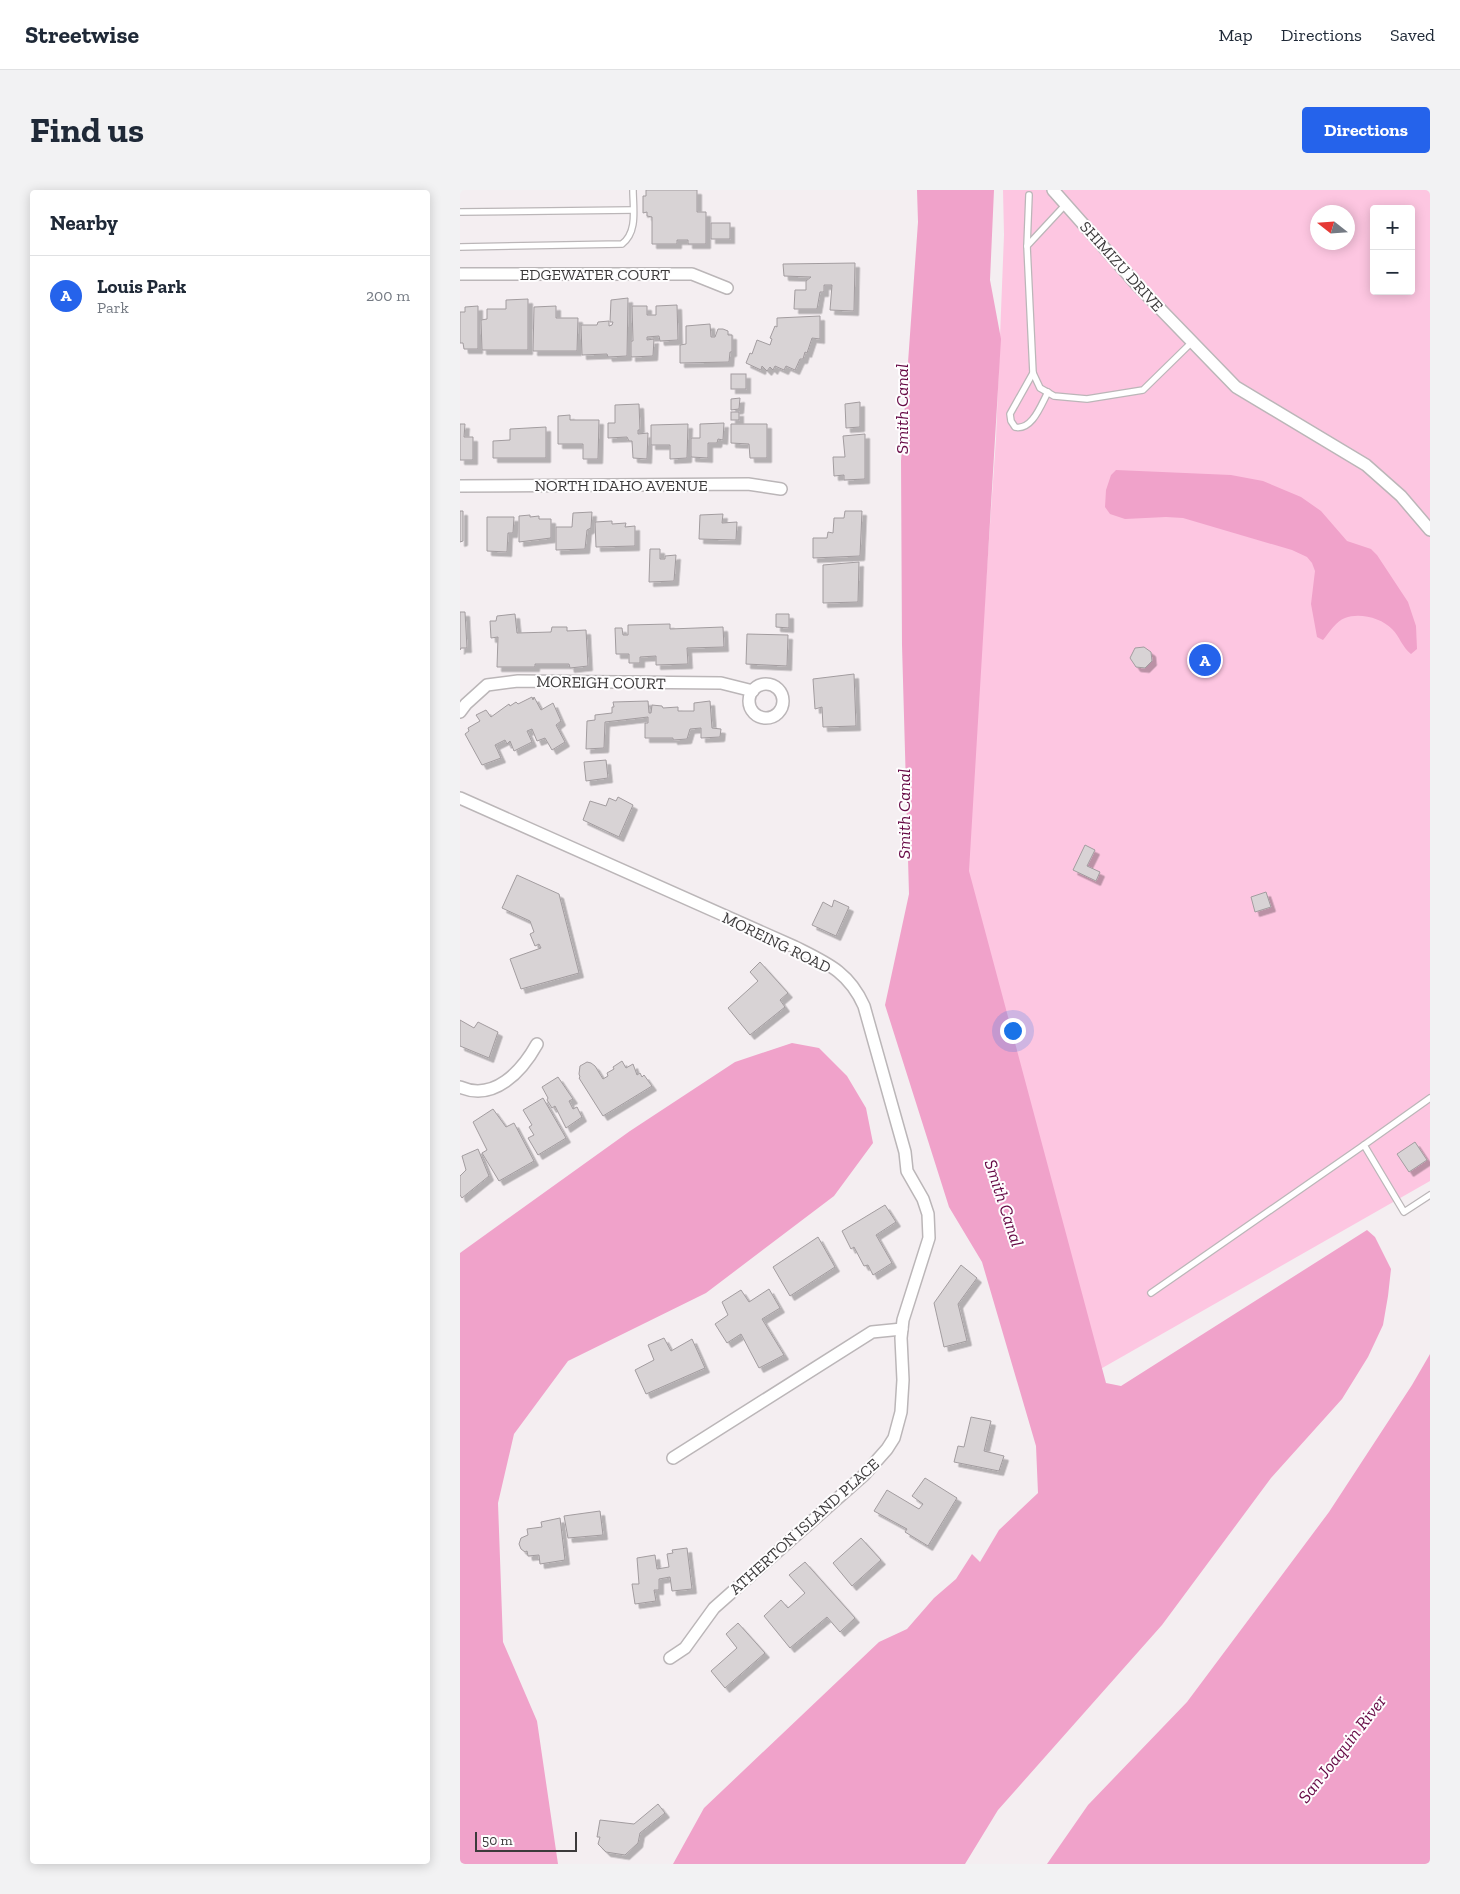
<!DOCTYPE html>
<meta charset="utf-8">
<style>
:root{--surface:#fff;--page:#f2f2f3;--text:#1f2937;--muted:#747a83;--line:#e0e1e3;--accent:#2563eb}
body{margin:0;font-family:"Zilla Slab",serif;background:var(--page);color:var(--text)}
.controls{position:absolute;right:15px;top:15px;display:grid;overflow:hidden;border-radius:5px;box-shadow:0 2px 12px #0003}
.controls button{width:45px;height:45px;display:grid;place-items:center;padding:0;border:0;border-bottom:1px solid var(--line);background:var(--surface);color:var(--text);font:25px sans-serif}
.compass{position:absolute;left:850px;top:15px;width:45px;height:45px;border-radius:50%;background:var(--surface);box-shadow:0 2px 12px #0003;rotate:287deg}
.scale{position:absolute;left:15px;bottom:12px;width:102px;box-sizing:border-box;padding-left:5px;border:2px solid #3c3a3b;border-top:0;font-size:14px;line-height:18px;white-space:nowrap;color:#3c3a3b;-webkit-text-stroke:4px #fefdfe;paint-order:stroke}
.you{position:absolute;left:552px;top:840px;width:18px;height:18px;margin:-12px;border:4px solid #fff;border-radius:50%;background:#1a73e8;box-shadow:0 0 0 8px #1a73e833}
.badge{display:grid;place-items:center;width:32px;height:32px;border-radius:50%;background:var(--accent);color:#fff;font-size:16px;font-weight:700}
.pin{position:absolute;translate:-50% -50%;border:2px solid #fff;box-shadow:0 1px 5px #0006}
.list{margin:0;padding:0;list-style:none}
h2{display:flex;justify-content:space-between;align-items:center;height:65px;margin:0;padding:0 20px;font-size:21px}
h2 small{font-size:16px;font-weight:400;color:var(--muted)}
.list li{display:grid;grid-template-columns:32px 1fr auto;gap:15px;align-items:center;box-sizing:border-box;height:80px;padding:0 20px;border-top:1px solid var(--line)}
.list b{display:block;font-size:19px;white-space:nowrap}
.list p{margin:0;font-size:16px;white-space:nowrap;color:var(--muted)}
.list em{font-size:16px;font-style:normal;color:var(--muted)}
.map{position:relative;flex:none;width:970px;height:1674px;overflow:hidden;border-radius:5px}
header{display:flex;align-items:center;gap:30px;box-sizing:border-box;height:70px;padding:0 25px;background:var(--surface);border-bottom:1px solid var(--line)}
header strong{font-size:24px}
nav{display:flex;gap:28px;margin-inline-start:auto;font-size:18px}
.intro{display:flex;align-items:center;justify-content:space-between;box-sizing:border-box;height:120px;padding:0 30px}
h1{margin:0;font-size:35px}
.button{padding:12px 22px;border-radius:5px;background:var(--accent);color:#fff;font-size:18px;font-weight:700}
main{display:flex;gap:30px;padding:0 30px}
aside{flex:1;background:var(--surface);border-radius:5px;box-shadow:0 2px 12px #0003}
.map>svg:first-child{display:block}
.green{fill:#fdc6e1;fill-rule:evenodd}
.water{fill:#f0a2ca}
.building{fill:#d8d3d5;stroke:#a29c9f;filter:url(#shadow)}
.lines{fill:none;stroke-linecap:round;stroke-linejoin:round}
.lane-casing{stroke:#bbb6b8;stroke-width:8}
.street-casing{stroke:#bbb6b8;stroke-width:14}
.lane{stroke:#fff;stroke-width:5.5}
.street{stroke:#fff;stroke-width:11}
.labels{text-anchor:middle;stroke-width:4;stroke-linejoin:round;paint-order:stroke}
.street-label{font-size:16px;fill:#3c3a3b;stroke:#fefdfe}
.water-label{font-size:18px;font-style:italic;fill:#660945;stroke:#fefdfe}
</style>
<header>
<strong>Streetwise</strong>
<nav><a>Map</a><a>Directions</a><a>Saved</a></nav>
</header>
<div class="intro"><h1>Find us</h1><a class="button">Directions</a></div>
<main>
<aside>
<h2>Nearby<small></small></h2>
<ul class="list">
<li><span class="badge">A</span><div><b>Louis Park</b><p>Park</p></div><em>200 m</em></li>
</ul>
</aside>
<div class="map">
<svg width="970" height="1674" viewBox="0 0 970 1674">
<defs>
<filter id="shadow"><feDropShadow dx="4.5" dy="4.5" stdDeviation="0" flood-color="#0004"/></filter>
</defs>
<rect width="100%" height="100%" fill="#f4eef1"/>
<path class="green" d="M543,0h427v991l-340,194 -125,-494 31,-442 8,-204zM914,19h37v82h-37zM858,22h30v30h-30z"/>
<g class="water">
<polygon points="457,0 534,0 530,90 541,149 509,681 646,1193 661,1196 907,1040 915,1047 931,1079 928,1106 923,1135 908,1167 882,1209 811,1288 702,1435 538,1620 505,1674 213,1674 244,1618 419,1452 447,1439 474,1408 496,1389 512,1364 520,1372 539,1340 578,1303 576,1256 522,1072 489,1017 425,815 449,704 442,455 441,271 458,32"/>
<path d="M656,280l115,5 32,6 38,16 20,14 26,30 24,8 6,6 31,47 8,24 1,23 -6,5c-9,-7 -11,-17 -19,-25 -10,-11 -33,-17 -47,-11 -9,3 -16,15 -22,22l-6,-3 -6,-33 4,-33 -3,-8 -5,-6 -15,-7 -109,-32 -17,-1 -41,2 -15,-5 -5,-7 1,-17 5,-15z"/>
<polygon points="332,853 359,858 387,886 406,918 413,953 374,1006 246,1103 108,1171 54,1244 38,1313 43,1452 77,1531 98,1674 0,1674 0,1063 170,941 275,872"/>
<polygon points="970,1164 970,1674 587,1674 628,1615 727,1512 869,1322 952,1195"/>
</g>
<g class="building">
<polygon points="186,0 237,0 237,22 246,22 246,54 228,54 228,50 217,50 217,54 192,54 192,27 187,26 187,22 183,23 183,6 186,6"/>
<rect x="251" y="33" width="19" height="16"/>
<polygon points="395,73 394,121 370,120 372,95 364,95 364,102 360,102 357,119 334,119 335,100 346,100 346,91 351,87 324,86 323,74"/>
<polygon points="168,108 167,166 148,167 147,164 122,165 121,135 137,135 138,132 149,131 149,136 152,135 153,132 150,132 151,110"/>
<polygon points="68,109 68,160 22,160 21,130 27,129 27,119 46,119 46,110"/>
<polygon points="217,115 218,150 200,151 199,146 187,147 187,150 194,149 193,166 171,167 171,151 173,151 172,116 187,116 187,125 196,125 196,116"/>
<polygon points="18,116 18,159 4,159 3,153 0,153 0,122 5,122 5,117"/>
<polygon points="96,116 96,128 118,128 117,161 73,161 74,117"/>
<polygon points="360,126 360,149 352,148 347,163 345,162 343,169 340,169 335,180 326,176 324,180 315,176 313,180 310,177 307,181 302,176 301,180 286,173 290,163 292,164 297,150 310,155 312,149 310,148 315,136 317,137 317,128"/>
<polygon points="250,134 251,147 255,147 258,139 263,139 268,141 268,145 272,145 272,162 270,162 269,172 220,173 220,155 226,154 226,136"/>
<rect x="271" y="184" width="15" height="15"/>
<polygon points="280,208 279,219 271,220 271,209"/>
<polygon points="400,212 400,237 386,238 385,214"/>
<polygon points="179,214 180,240 178,240 178,244 188,243 187,269 173,268 172,251 169,251 167,247 148,248 148,233 155,233 155,215"/>
<rect x="271" y="222" width="8" height="8"/>
<polygon points="110,225 110,230 139,230 138,269 123,269 123,254 98,254 98,226"/>
<polygon points="264,233 263,250 258,249 257,253 248,253 248,268 231,267 231,248 240,248 240,234"/>
<polygon points="0,234 5,234 4,247 13,247 13,270 0,270"/>
<polygon points="228,234 227,268 210,269 210,255 191,255 191,235"/>
<polygon points="271,234 307,234 307,268 290,268 289,254 271,253"/>
<polygon points="86,237 86,268 33,268 33,251 50,250 50,239"/>
<polygon points="405,244 405,289 384,290 384,285 374,286 373,267 385,267 383,246"/>
<polygon points="0,321 3,321 3,351 0,352"/>
<polygon points="385,321 402,321 400,366 353,368 353,348 367,348 368,342 373,343 374,328 384,328"/>
<polygon points="132,322 131,338 127,340 125,359 96,360 96,337 112,337 113,323"/>
<polygon points="263,324 262,333 277,332 276,350 239,349 240,325"/>
<polygon points="70,325 70,327 79,326 79,329 91,329 91,348 59,352 59,326"/>
<polygon points="27,327 54,327 53,343 48,343 47,362 27,361"/>
<polygon points="152,331 152,334 166,333 165,337 175,336 175,356 136,357 135,332"/>
<polygon points="190,359 200,359 200,369 205,369 205,366 216,365 214,391 189,392"/>
<polygon points="399,372 398,412 363,413 363,375"/>
<polygon points="0,422 5,422 7,458 1,458 0,460"/>
<polygon points="55,424 57,443 91,442 92,437 107,437 107,441 126,440 128,476 110,478 109,474 75,474 75,477 37,477 38,447 31,448 30,431 36,431 37,426"/>
<polygon points="316,424 329,424 329,438 316,437"/>
<polygon points="210,434 210,439 263,437 264,457 227,458 228,474 196,475 196,466 180,467 180,473 169,473 169,464 156,464 155,438 162,438 163,445 168,445 168,435"/>
<polygon points="287,444 328,445 327,476 286,474"/>
<polygon points="684,457 691,462 692,471 685,478 676,477 670,468 675,458"/>
<polygon points="394,484 396,536 363,537 362,517 355,519 353,489"/>
<polygon points="72,507 73,510 74,507 81,520 93,513 101,531 96,535 105,552 92,560 85,548 77,551 72,539 67,541 72,552 54,561 50,551 47,554 45,550 35,555 41,568 22,575 5,544 9,541 8,538 20,531 16,525 26,520 31,527 49,514 50,516 56,512 58,514"/>
<polygon points="188,511 189,523 191,523 192,515 202,516 203,518 218,517 218,521 234,521 234,513 250,511 252,538 261,539 260,547 241,548 241,538 230,539 227,549 213,550 213,548 185,548 185,533 188,533 188,527 145,532 144,558 126,559 127,531 135,530 135,525 152,523 152,517 154,517 153,512"/>
<polygon points="146,570 148,588 126,591 124,572"/>
<polygon points="158,607 173,615 159,647 123,630 130,611 146,616 149,608 156,611"/>
<polygon points="625,655 635,660 627,676 640,682 636,691 613,680"/>
<polygon points="57,685 99,704 119,783 61,799 50,769 81,758 79,754 75,756 70,744 74,742 70,731 42,718"/>
<polygon points="806,702 811,717 795,722 791,707"/>
<polygon points="374,710 389,717 376,746 352,735 363,712 372,717"/>
<polygon points="300,772 328,803 320,810 325,817 290,845 268,818 298,791 290,782"/>
<polygon points="0,830 14,838 18,832 38,842 29,868 0,856"/>
<polygon points="162,871 166,878 173,874 177,885 180,883 182,887 184,885 192,896 143,926 119,888 120,887 119,884 120,876 127,872 131,873 135,876 143,889 148,886 147,883 154,879 153,877"/>
<polygon points="98,887 113,909 109,911 113,919 117,917 122,927 106,938 95,916 92,918 87,910 88,908 82,897"/>
<polygon points="83,908 106,948 78,965 68,948 74,945 69,937 72,935 63,920"/>
<polygon points="33,919 46,937 54,933 74,971 39,991 22,963 27,960 13,932"/>
<polygon points="955,952 967,970 949,982 937,964"/>
<polygon points="18,959 29,986 2,1008 0,1005 0,986 6,980 2,966"/>
<polygon points="425,1015 436,1032 416,1045 432,1073 413,1085 408,1075 404,1076 394,1057 391,1059 382,1041"/>
<polygon points="358,1047 375,1077 330,1106 313,1077"/>
<polygon points="501,1075 517,1088 498,1114 507,1151 484,1157 474,1113"/>
<polygon points="309,1099 320,1118 302,1129 324,1165 299,1178 281,1144 267,1153 255,1134 268,1125 262,1112 281,1100 289,1112"/>
<polygon points="204,1148 211,1161 232,1149 245,1178 186,1204 175,1180 194,1170 188,1155"/>
<polygon points="511,1227 531,1231 524,1261 544,1266 539,1281 494,1272 498,1256 504,1257"/>
<polygon points="465,1288 497,1308 468,1356 445,1342 447,1339 414,1321 427,1300 459,1319 463,1314 452,1306"/>
<polygon points="140,1321 143,1345 108,1348 104,1326"/>
<polygon points="100,1328 105,1370 80,1374 79,1365 68,1366 67,1361 65,1362 61,1359 59,1354 61,1348 68,1345 67,1339 82,1337 81,1332"/>
<polygon points="401,1348 421,1370 392,1396 373,1373"/>
<polygon points="227,1358 232,1399 212,1401 210,1387 199,1389 199,1400 194,1400 196,1411 175,1414 172,1394 179,1394 177,1368 195,1365 197,1379 209,1377 207,1364 213,1363 212,1360"/>
<polygon points="345,1372 395,1428 380,1442 367,1427 330,1458 304,1426 321,1410 328,1418 345,1403 329,1385"/>
<polygon points="278,1433 305,1463 265,1498 251,1481 277,1458 266,1444"/>
<polygon points="198,1614 205,1623 180,1643 178,1653 165,1665 146,1662 138,1654 140,1647 137,1647 140,1630 174,1634"/>
</g>
<g class="lines">
<g class="lane-casing">
<g id="lane">
<polyline points="606,14 567,56 573,183 580,198 594,206 627,209 683,200 731,153"/>
<polyline points="0,22 173,20"/>
<polyline points="567,56 569,5"/>
<path d="M0,57l162,-3c16,-12 11,-36 11,-54"/>
<path d="M573,183l-23,41 1,7 4,6c17,4 26,-22 33,-35"/>
<polyline points="970,908 904,955 944,1022 970,1005"/>
<polyline points="691,1103 904,955"/>
</g>
</g>
<g class="street-casing">
<g id="street">
<polyline points="593,0 678,96 776,197 906,275 941,306 970,340"/>
<polyline points="0,84 232,84 267,98"/>
<polyline points="0,296 288,294 321,299"/>
<circle cx="306" cy="511" r="17"/>
<polyline points="0,522 6,514 27,495 58,491 261,493 293,501"/>
<path d="M0,608l335,149c32,16 54,25 69,59l41,146 2,19 16,28 5,15 1,24 -26,82 -2,18 2,42 -2,32 -7,26 -7,11 -23,26 -150,133 -29,40 -15,10"/>
<path d="M0,897c34,15 62,-16 77,-43"/>
<polyline points="213,1268 412,1142 442,1139"/>
</g>
</g>
<use href="#lane" class="lane"/>
<use href="#street" class="street"/>
</g>
<g class="labels">
<g class="street-label">
<text transform="translate(662 76) rotate(48)" y="6">SHIMIZU DRIVE</text>
<text x="135" y="90">EDGEWATER COURT</text>
<text x="161" y="301">NORTH IDAHO AVENUE</text>
<text transform="translate(141 492) rotate(1)" y="6">MOREIGH COURT</text>
<text transform="translate(317 752) rotate(26)" y="6">MOREING ROAD</text>
<text transform="translate(344 1336) rotate(-42)" y="6">ATHERTON ISLAND PLACE</text>
</g>
<g class="water-label">
<text transform="translate(442 219) rotate(-90)" y="6">Smith Canal</text>
<text transform="translate(444 624) rotate(-90)" y="6">Smith Canal</text>
<text transform="translate(544 1013) rotate(72)" y="6">Smith Canal</text>
<text transform="translate(882 1559) rotate(-52)" y="6">San Joaquin River</text>
</g>
</g>
</svg>
<div class="controls">
<button>+</button>
<button>−</button>
</div>
<svg class="compass" viewBox="-18 -18 36 36"><path d="M0-13l5 13h-10z" fill="#e53935"/><path d="M0 13l5-13h-10z" fill="#747a83"/></svg>
<div class="scale">50 m</div>
<div class="you"></div>
<div class="pin badge" style="left:745px;top:470px">A</div>
</div>
</main>
